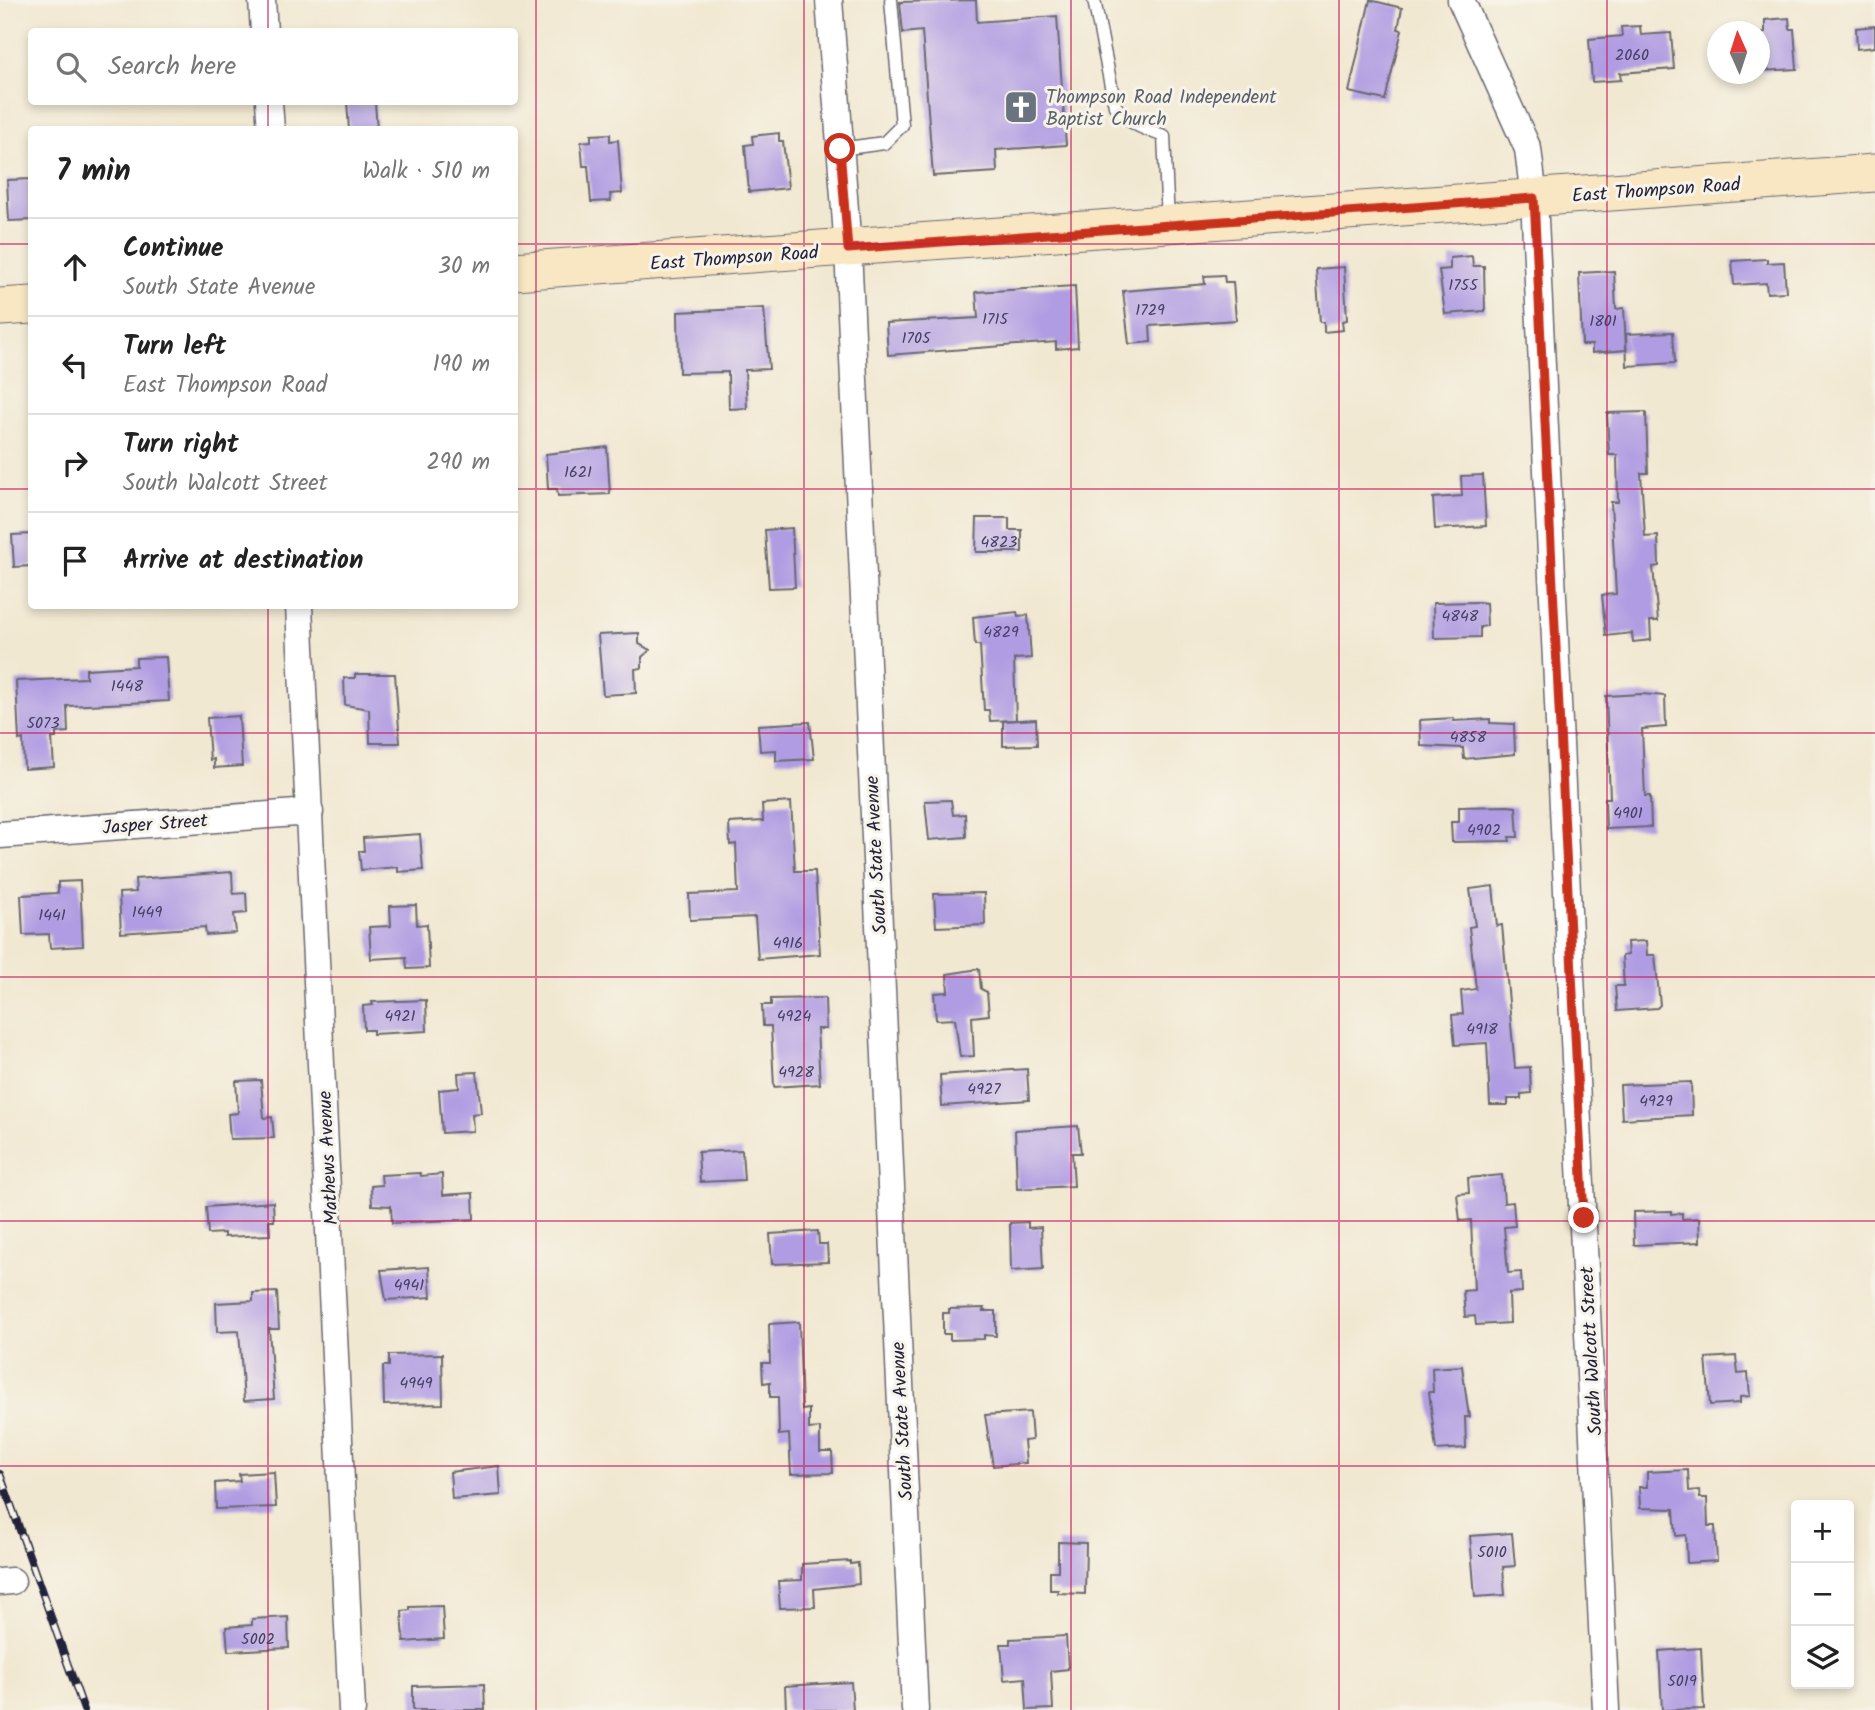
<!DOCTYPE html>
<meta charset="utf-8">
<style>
:root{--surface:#fff;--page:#f2f2f2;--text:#222;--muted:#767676;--line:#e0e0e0}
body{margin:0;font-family:Kalam,sans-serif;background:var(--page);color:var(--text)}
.controls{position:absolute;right:21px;bottom:21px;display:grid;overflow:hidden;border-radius:7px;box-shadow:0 4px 10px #0003}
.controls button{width:63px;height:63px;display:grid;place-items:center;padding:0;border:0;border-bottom:2px solid var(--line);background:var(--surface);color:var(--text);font:35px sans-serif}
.compass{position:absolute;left:1707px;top:21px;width:63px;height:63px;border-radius:50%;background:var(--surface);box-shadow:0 4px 10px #0003;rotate:357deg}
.stop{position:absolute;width:21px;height:21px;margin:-16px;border:5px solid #c8321e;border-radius:50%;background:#fff}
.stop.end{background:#c8321e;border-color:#fff;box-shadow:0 2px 7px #0008}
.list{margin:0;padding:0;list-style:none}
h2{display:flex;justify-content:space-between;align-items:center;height:91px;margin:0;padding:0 28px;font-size:30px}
h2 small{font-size:23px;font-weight:400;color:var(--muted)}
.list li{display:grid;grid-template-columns:46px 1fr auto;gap:21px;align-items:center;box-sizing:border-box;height:98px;padding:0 28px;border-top:2px solid var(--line)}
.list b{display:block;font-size:26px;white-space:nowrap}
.list p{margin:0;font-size:23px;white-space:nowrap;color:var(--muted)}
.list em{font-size:23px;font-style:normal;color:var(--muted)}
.icon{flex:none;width:38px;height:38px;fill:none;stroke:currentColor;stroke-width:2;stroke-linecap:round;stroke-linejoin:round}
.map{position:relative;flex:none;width:1875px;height:1710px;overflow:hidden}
.search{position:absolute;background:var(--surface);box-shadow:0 4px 10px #0003;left:28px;top:28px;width:490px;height:77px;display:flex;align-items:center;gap:18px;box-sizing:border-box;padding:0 24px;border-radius:7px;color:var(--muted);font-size:26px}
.panel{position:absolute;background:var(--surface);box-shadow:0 4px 10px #0003;left:28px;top:126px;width:490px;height:483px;border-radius:7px}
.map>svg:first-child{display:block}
.building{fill:#b09ce2}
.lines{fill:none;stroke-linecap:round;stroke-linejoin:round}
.lane-casing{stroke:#6a6770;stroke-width:15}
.street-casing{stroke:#6a6770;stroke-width:29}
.secondary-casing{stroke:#6a6770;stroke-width:39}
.lane{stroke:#fff;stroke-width:12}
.street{stroke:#fff;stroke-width:26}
.secondary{stroke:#f9e7c3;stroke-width:37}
.rail-casing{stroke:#22223b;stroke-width:8}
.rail{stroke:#f7f3e8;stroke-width:5;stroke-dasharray:16;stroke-linecap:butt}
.route{stroke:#c8321e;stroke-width:9}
.grid{fill:none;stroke:#c2185b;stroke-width:2;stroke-opacity:0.55}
.labels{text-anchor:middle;stroke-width:6;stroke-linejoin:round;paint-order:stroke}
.number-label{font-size:16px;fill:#464065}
.worship-label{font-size:19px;fill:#5b616d;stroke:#f7f3e8;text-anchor:start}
.street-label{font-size:19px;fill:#22223b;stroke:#f7f3e8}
</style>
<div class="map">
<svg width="1875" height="1710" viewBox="0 0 1875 1710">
<rect width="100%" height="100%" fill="#f7f3e8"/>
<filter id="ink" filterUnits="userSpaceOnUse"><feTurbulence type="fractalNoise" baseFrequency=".0143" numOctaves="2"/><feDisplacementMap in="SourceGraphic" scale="14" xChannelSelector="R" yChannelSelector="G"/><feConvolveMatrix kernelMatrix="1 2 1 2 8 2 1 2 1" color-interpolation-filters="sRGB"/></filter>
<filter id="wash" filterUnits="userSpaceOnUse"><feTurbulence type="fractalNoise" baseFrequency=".00686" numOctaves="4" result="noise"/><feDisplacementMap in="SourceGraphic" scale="28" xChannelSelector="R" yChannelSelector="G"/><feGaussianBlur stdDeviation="1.57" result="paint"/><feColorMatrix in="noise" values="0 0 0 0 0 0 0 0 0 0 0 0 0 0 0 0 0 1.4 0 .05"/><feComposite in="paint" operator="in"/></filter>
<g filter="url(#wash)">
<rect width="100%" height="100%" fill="#f1e8d1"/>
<g id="blocks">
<g class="building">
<polygon points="976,0 977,22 1057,16 1066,145 996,150 997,172 933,176 922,31 903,33 900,2"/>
<polygon points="1370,0 1402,8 1398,29 1402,30 1385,100 1349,92"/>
<polygon points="1789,18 1790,29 1794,29 1797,69 1760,71 1760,34 1765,33 1765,20"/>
<polygon points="1640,26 1641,35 1671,33 1674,69 1620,73 1621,80 1592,82 1589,39 1622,36 1621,27"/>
<polygon points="1875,26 1875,47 1857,49 1856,28"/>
<polygon points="347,102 375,102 377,130 349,130"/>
<polygon points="779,133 779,141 783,141 788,188 749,192 745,145 753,144 752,136"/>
<polygon points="610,134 610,141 618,140 622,193 610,194 611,201 591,202 588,166 583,166 581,142 591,141 591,135"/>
<polygon points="32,179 32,220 9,221 7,180"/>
<polygon points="1472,256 1473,266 1484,266 1485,311 1445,314 1439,270 1450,269 1450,258"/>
<polygon points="1767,259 1767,263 1784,262 1786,292 1767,293 1766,283 1734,285 1732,261"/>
<polygon points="1344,267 1347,320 1342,321 1343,330 1324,332 1324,322 1320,322 1316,269"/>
<polygon points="1614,271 1616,309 1624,308 1626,350 1592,353 1592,345 1582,345 1579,273"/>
<polygon points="1224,275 1225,282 1233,282 1236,320 1150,326 1151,342 1129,344 1123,291 1195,285 1205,284 1204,276"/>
<polygon points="1075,286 1078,347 1056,349 1056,342 888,355 886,323 978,318 976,292"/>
<polygon points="764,308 769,369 745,370 747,408 729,409 728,372 679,373 678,312"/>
<polygon points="1673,332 1675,363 1627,366 1626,334"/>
<polygon points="1646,412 1648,473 1641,473 1645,537 1658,536 1659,566 1653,567 1658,621 1650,621 1651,640 1633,642 1632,633 1606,636 1602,595 1616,594 1611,502 1618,502 1617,455 1609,455 1607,413"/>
<polygon points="607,447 610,494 558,496 557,489 548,489 546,454"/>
<polygon points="1483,475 1486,526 1435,529 1433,498 1462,496 1461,476"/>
<polygon points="977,518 1009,518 1009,530 1022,530 1022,552 976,552"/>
<polygon points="792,528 795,587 769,588 765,530"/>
<polygon points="32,534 32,566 14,567 12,535"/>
<polygon points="1478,602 1486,603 1487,626 1480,627 1480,637 1434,638 1433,603"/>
<polygon points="1017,612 1018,616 1028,615 1031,658 1014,659 1016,720 990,721 989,710 984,710 980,645 975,645 973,617"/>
<polygon points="639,633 639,644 650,650 642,657 642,668 635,669 636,693 603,695 598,635"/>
<polygon points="166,657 169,701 67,706 68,732 56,733 56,738 52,738 54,767 24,769 23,739 19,740 16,681 86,678 86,669 136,666 136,658"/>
<polygon points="355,674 395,674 400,743 370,743 369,709 345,705 344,678 355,678"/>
<polygon points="1641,694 1665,696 1666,727 1642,729 1645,796 1650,796 1651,827 1606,829 1605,798 1610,798 1606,696"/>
<polygon points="239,716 242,766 214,768 214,759 210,760 207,718"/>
<polygon points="1454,718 1454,721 1490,719 1490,723 1514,724 1515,754 1464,759 1463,748 1421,746 1420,720"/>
<polygon points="1036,719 1037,745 1003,746 1003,721"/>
<polygon points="810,722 814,759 776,761 776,750 760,751 758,725"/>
<polygon points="951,800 953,815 965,814 966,837 929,840 925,801"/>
<polygon points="791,802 795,871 815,871 820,954 758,959 755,917 690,920 689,894 738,892 736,844 730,845 729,823 763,821 762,804"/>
<polygon points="1508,806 1516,807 1518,837 1509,837 1510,841 1452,842 1451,822 1459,822 1459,807"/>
<polygon points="420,834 423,870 398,872 398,867 361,870 359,851 364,851 363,838"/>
<polygon points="232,872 233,894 246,893 247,913 234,914 236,933 206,935 205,927 121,933 119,893 136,892 135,879"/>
<polygon points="80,881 83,946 50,948 49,934 23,935 21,895 58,893 58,882"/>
<polygon points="1493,886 1497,926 1502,925 1515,1068 1530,1067 1531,1093 1521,1094 1521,1099 1508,1099 1508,1105 1490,1105 1487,1043 1455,1045 1452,1015 1463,1014 1461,991 1476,989 1469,927 1475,926 1470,889"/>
<polygon points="984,893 985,925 936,927 934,894"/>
<polygon points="416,905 417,925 427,924 429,968 407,969 406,957 371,959 369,927 391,926 390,906"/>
<polygon points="1646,941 1647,955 1655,955 1660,1005 1657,1008 1617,1011 1615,986 1624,986 1622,956 1628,955 1627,942"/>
<polygon points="979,969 981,989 987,992 989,1015 972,1017 974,1056 960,1057 955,1019 936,1020 934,993 948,992 947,974"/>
<polygon points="825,998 826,1029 817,1029 820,1084 774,1087 771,1026 763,1026 762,1005 771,1005 771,999"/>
<polygon points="426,1000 427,1031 373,1034 373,1030 364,1030 363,1006 373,1005 372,1002"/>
<polygon points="1027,1069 1029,1100 942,1106 940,1075"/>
<polygon points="477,1072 481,1113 472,1114 473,1131 442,1133 439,1090 459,1088 458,1073"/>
<polygon points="261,1080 264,1118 272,1117 274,1138 230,1139 228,1114 238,1113 236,1081"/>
<polygon points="1691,1082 1692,1115 1622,1119 1620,1085"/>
<polygon points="1078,1126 1081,1153 1072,1153 1074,1186 1017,1189 1015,1130"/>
<polygon points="742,1150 744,1180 700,1182 698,1152"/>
<polygon points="420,1173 421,1176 442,1174 443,1195 473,1193 474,1219 392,1223 391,1206 372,1205 371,1186 382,1185 381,1175"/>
<polygon points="1502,1175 1504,1203 1513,1202 1515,1226 1504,1227 1508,1273 1521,1272 1522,1292 1509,1293 1510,1323 1476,1325 1475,1316 1465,1317 1463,1291 1474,1290 1471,1220 1460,1221 1457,1194 1469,1193 1468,1178"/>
<polygon points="273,1202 274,1221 269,1221 270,1235 224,1237 224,1233 208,1234 206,1207"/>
<polygon points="1671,1211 1671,1214 1682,1213 1682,1219 1699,1218 1700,1242 1634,1245 1633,1212"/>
<polygon points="1028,1222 1028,1228 1041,1227 1043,1269 1011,1271 1010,1223"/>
<polygon points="818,1231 819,1244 827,1244 828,1262 772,1264 770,1234"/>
<polygon points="429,1267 431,1297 386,1300 381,1270"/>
<polygon points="277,1292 279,1329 269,1329 274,1399 244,1401 239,1331 217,1332 216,1303 253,1301 253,1293"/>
<polygon points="984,1308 983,1311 996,1311 996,1336 984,1335 984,1339 950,1340 950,1334 943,1334 943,1313 949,1313 949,1309"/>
<polygon points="799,1322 802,1410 809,1409 809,1429 820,1428 820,1452 832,1452 833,1473 791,1474 789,1434 779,1435 778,1397 770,1397 770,1382 763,1383 762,1363 770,1363 769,1324"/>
<polygon points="442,1354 443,1404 384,1405 383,1366 389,1366 389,1355"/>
<polygon points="1736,1356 1738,1374 1748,1373 1750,1396 1740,1397 1740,1403 1710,1405 1706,1358"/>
<polygon points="1462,1366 1469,1417 1465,1417 1466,1448 1436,1450 1429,1392 1433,1392 1432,1368"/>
<polygon points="1030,1412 1032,1440 1024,1441 1026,1463 993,1466 985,1415"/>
<polygon points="499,1466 501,1495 452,1499 450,1472"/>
<polygon points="1688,1470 1689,1491 1699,1490 1700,1498 1707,1498 1708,1526 1715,1526 1717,1561 1687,1563 1686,1535 1676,1536 1674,1509 1640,1508 1639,1487 1647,1487 1647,1472"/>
<polygon points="274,1472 276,1507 216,1509 215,1483 240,1481 239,1474"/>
<polygon points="1512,1533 1515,1566 1503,1567 1505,1595 1475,1597 1470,1536"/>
<polygon points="1058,1542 1086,1543 1085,1594 1058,1593 1058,1590 1050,1590 1050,1571 1058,1571"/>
<polygon points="850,1561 850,1564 858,1563 859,1584 814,1589 815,1607 780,1608 778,1581 802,1580 802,1564"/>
<polygon points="442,1606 444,1639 404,1642 402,1611 410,1610 410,1607"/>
<polygon points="288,1617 289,1648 228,1651 226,1627 252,1625 252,1619"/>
<polygon points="1066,1636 1068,1669 1051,1671 1053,1709 1027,1710 1025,1678 1004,1680 1001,1644 1010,1644 1010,1639"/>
<polygon points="1701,1648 1704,1709 1662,1710 1659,1651"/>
<polygon points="851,1682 853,1710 786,1710 785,1686"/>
<polygon points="484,1684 485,1710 413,1710 413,1686"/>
</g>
</g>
</g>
<g filter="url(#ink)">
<use href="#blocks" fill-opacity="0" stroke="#6a6770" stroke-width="2"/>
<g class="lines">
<g class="lane-casing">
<g id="lane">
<path d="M1094,0l21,106c14,18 27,22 49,30l4,86"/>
<polyline points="840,149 884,143 902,125 891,0"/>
</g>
</g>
<g class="street-casing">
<g id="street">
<polyline points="262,0 264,32"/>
<polyline points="829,0 848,249 915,1710"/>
<polyline points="1461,0 1528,149 1534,198 1606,1710"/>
<polyline points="269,102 271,130"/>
<polyline points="299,606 352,1710"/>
<polyline points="0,835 310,812"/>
<polyline points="0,1582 12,1581"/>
</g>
</g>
<g class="secondary-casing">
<g id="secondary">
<polyline points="514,271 1875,173"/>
<polyline points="0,307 32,305"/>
</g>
</g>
<use href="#lane" class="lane"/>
<use href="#street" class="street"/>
<use href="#secondary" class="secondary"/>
<g class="rail-casing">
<polyline id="rail" points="0,1474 84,1710"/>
</g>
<use href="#rail" class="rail"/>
</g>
</g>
<g class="lines" filter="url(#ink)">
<polyline class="route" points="840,149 848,249 1534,198 1584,1218"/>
</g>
<path class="grid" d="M268,0v32M536,0v1710M804,0v1710M1071,0v1710M1339,0v1710M1607,0v1710M268,102v28M0,244h32M514,244h1361M0,489h32M514,489h1361M268,606v1104M0,733h1875M0,977h1875M0,1221h1875M0,1466h1875"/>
<defs>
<g id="church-square" transform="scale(1.75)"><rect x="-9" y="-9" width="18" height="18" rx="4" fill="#6b7280" stroke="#f7f3e8"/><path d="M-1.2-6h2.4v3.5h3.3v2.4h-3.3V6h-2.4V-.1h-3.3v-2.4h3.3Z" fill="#fff"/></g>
</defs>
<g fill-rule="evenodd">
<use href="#church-square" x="1021" y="107"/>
</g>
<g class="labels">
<g class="number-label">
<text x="1632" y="60">2060</text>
<text x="1463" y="290">1755</text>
<text x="1150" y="315">1729</text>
<text x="995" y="324">1715</text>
<text x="1603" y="326">1801</text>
<text x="916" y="343">1705</text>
<text x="578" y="477">1621</text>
<text x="999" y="547">4823</text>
<text x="1460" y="621">4848</text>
<text x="1001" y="637">4829</text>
<text x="127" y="691">1448</text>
<text x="43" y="728">5073</text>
<text x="1468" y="742">4858</text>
<text x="1628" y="818">4901</text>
<text x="1484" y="835">4902</text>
<text x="147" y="917">1449</text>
<text x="52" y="920">1441</text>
<text x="788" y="948">4916</text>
<text x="400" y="1021">4921</text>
<text x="794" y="1021">4924</text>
<text x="1482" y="1034">4918</text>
<text x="796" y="1077">4928</text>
<text x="984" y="1094">4927</text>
<text x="1656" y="1106">4929</text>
<text x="409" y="1290">4941</text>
<text x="416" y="1388">4949</text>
<text x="1492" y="1557">5010</text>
<text x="258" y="1644">5002</text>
<text x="1682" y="1686">5019</text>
</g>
<g class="worship-label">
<text x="1046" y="103">Thompson Road Independent<tspan x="1046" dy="22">Baptist Church</tspan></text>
</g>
<g class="street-label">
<text transform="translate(1656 189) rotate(-4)" y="7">East Thompson Road</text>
<text transform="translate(734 257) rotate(-4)" y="7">East Thompson Road</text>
<text transform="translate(155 823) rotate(-4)" y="7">Jasper Street</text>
<text transform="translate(875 855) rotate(-93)" y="7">South State Avenue</text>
<text transform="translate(327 1158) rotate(-93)" y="7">Mathews Avenue</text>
<text transform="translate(1590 1351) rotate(-93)" y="7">South Walcott Street</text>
<text transform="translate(901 1421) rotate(-93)" y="7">South State Avenue</text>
</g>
</g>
</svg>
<div class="controls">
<button>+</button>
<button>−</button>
<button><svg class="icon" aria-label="layers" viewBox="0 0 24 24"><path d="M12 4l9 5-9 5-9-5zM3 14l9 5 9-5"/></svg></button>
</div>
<svg class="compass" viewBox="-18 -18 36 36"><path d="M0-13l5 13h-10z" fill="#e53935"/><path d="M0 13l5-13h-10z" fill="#767676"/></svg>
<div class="stop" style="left:840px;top:149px"></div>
<div class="stop end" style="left:1584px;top:1218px"></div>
<div class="search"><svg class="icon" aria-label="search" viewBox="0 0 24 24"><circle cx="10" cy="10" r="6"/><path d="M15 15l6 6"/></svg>Search here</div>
<section class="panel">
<h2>7 min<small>Walk · 510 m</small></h2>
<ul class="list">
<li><svg class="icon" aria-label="ahead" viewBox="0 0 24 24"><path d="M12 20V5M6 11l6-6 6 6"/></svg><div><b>Continue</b><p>South State Avenue</p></div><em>30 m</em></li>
<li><svg class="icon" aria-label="left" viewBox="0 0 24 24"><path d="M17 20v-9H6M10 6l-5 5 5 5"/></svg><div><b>Turn left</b><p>East Thompson Road</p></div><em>190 m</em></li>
<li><svg class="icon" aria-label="right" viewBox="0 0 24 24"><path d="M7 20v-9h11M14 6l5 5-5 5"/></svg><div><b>Turn right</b><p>South Walcott Street</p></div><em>290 m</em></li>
<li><svg class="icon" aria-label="arrive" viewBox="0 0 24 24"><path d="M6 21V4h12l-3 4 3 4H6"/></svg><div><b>Arrive at destination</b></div></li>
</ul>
</section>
</div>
